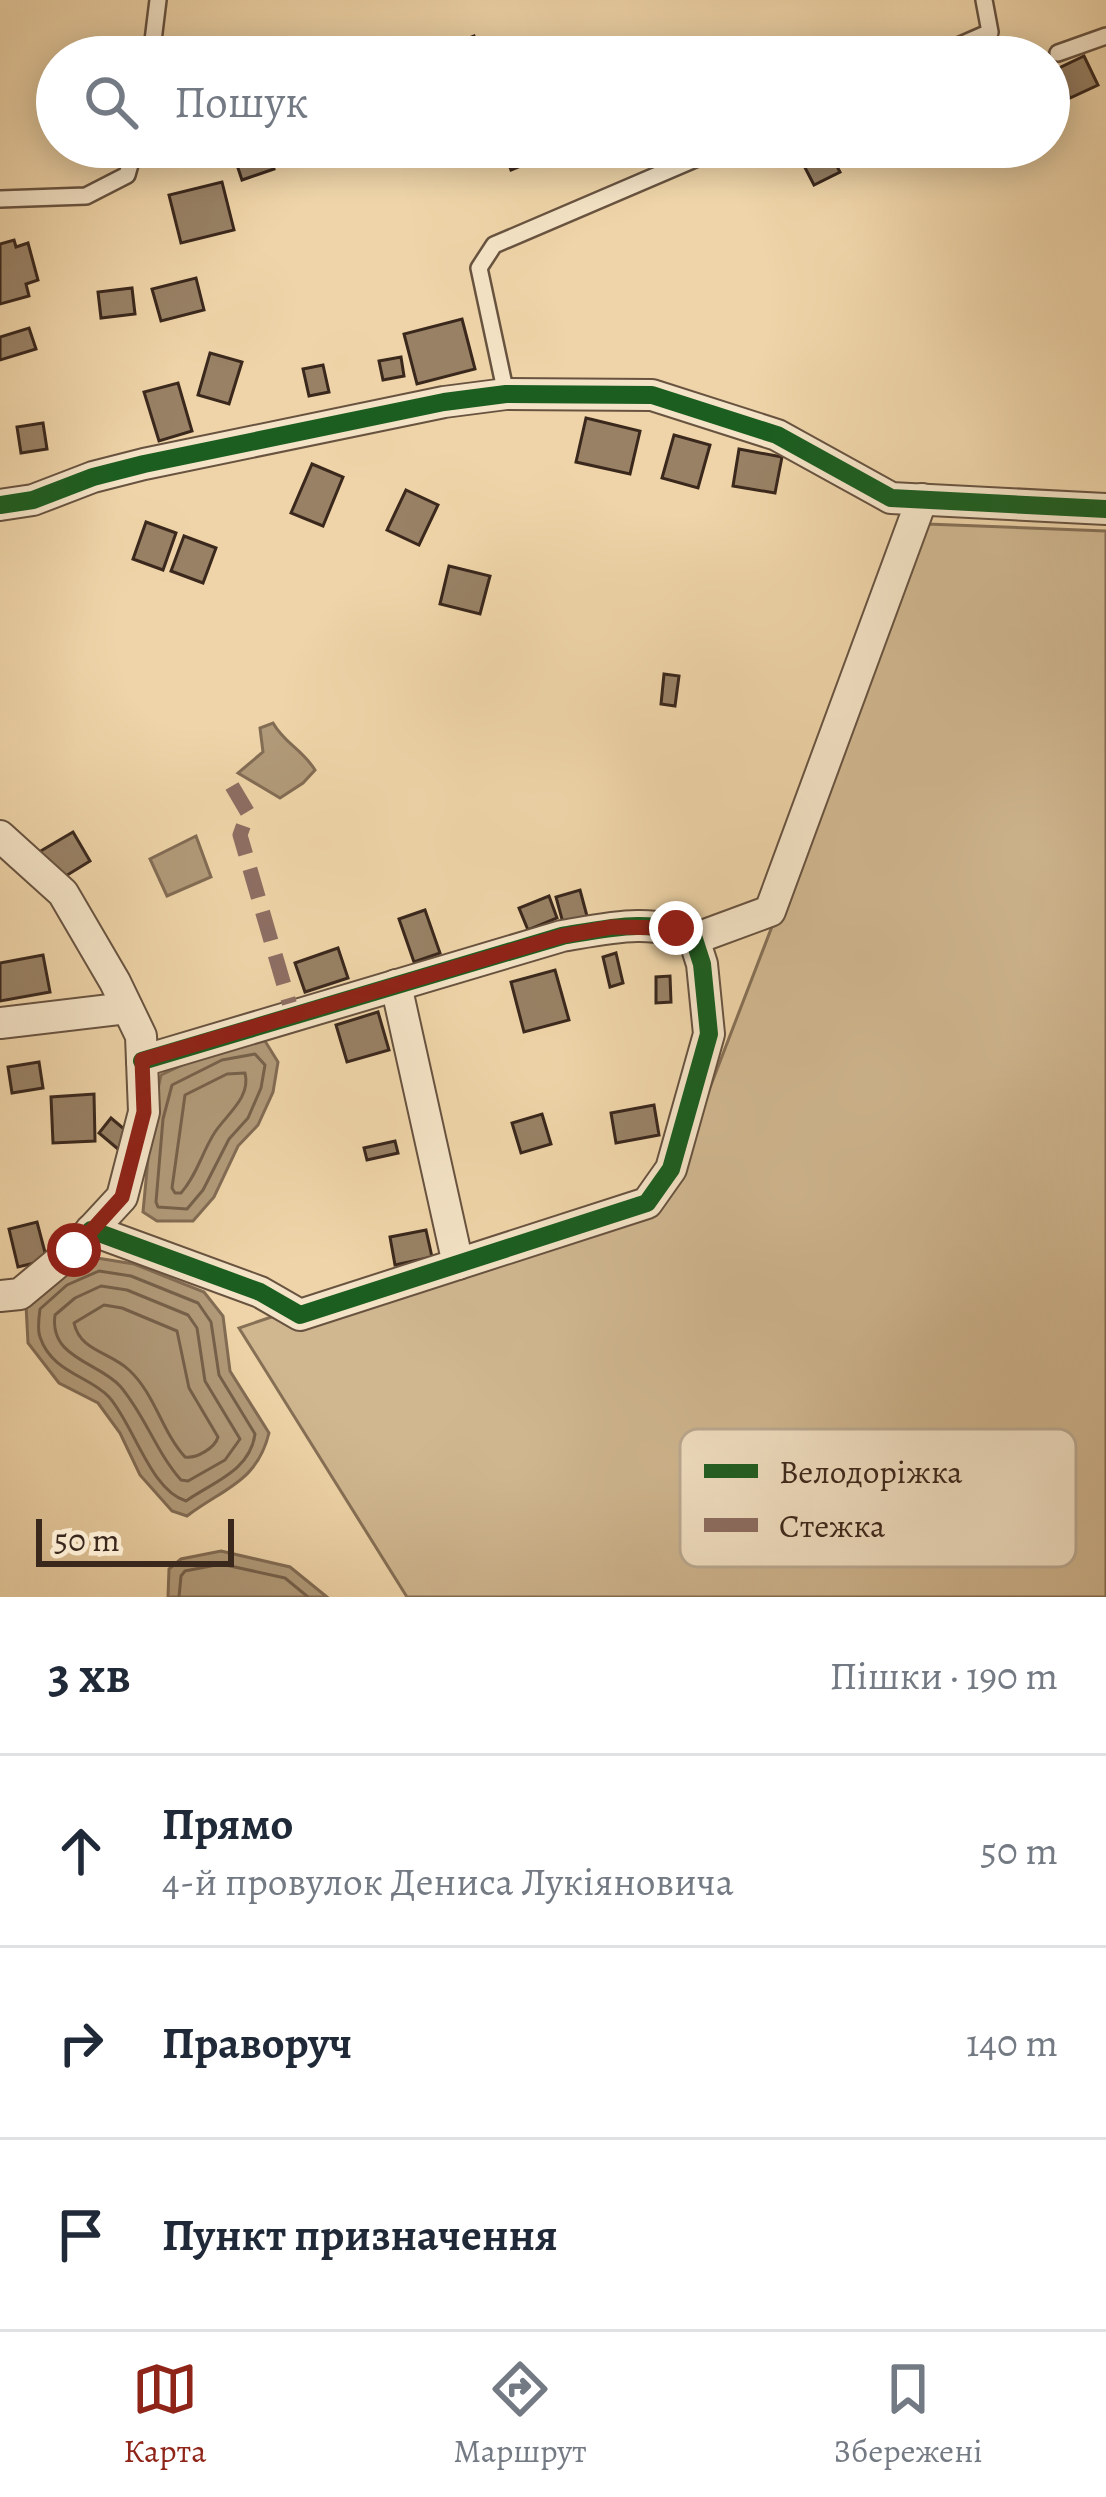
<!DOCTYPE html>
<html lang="uk">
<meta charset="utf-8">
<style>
:root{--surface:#fff;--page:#f6f6f7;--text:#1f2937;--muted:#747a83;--line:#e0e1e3;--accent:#8f2418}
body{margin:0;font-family:Alegreya,serif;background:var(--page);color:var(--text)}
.scale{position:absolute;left:36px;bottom:30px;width:198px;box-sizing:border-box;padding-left:12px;border:6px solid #3b281d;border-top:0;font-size:33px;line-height:42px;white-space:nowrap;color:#3b281d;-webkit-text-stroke:9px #f4e3c6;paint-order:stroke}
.stop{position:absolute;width:36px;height:36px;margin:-27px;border:9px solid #8f2418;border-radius:50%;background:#fff}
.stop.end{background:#8f2418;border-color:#fff;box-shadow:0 3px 12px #0008}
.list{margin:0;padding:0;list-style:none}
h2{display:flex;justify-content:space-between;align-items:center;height:156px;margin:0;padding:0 48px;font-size:51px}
h2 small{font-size:39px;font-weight:400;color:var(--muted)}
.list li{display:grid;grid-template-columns:78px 1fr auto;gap:36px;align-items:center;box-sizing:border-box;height:192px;padding:0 48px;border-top:3px solid var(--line)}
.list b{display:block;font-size:45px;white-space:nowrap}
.list p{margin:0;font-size:39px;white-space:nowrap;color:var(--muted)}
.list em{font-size:39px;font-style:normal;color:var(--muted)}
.icon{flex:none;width:66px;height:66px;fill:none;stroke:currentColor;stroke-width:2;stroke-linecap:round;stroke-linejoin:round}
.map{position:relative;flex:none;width:1106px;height:1597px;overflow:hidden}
.search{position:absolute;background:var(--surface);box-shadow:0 6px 30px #0003;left:36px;right:36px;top:36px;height:132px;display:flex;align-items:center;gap:30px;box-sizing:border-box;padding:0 42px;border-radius:66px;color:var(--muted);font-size:45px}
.sheet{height:732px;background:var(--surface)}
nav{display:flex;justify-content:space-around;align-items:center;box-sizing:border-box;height:168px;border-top:3px solid var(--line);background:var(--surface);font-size:33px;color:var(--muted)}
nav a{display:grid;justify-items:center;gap:6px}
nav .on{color:var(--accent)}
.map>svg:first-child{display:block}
.green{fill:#d0b790;stroke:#867056;stroke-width:3}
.water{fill:#b19a79;stroke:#826c54;stroke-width:3}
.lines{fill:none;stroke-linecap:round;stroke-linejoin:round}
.shore{stroke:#76614b;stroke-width:3}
.building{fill:#988165;stroke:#3b281d;stroke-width:3}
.service-casing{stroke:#685340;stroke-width:20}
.minor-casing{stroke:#685340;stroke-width:34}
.service{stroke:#f4e3c6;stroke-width:15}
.minor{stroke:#f4e3c6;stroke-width:30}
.quiet{stroke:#8d6e63;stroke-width:15;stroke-dasharray:30 15;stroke-linecap:butt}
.cycleway-casing{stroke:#f4e3c6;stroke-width:26}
.cycleway{stroke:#1b5e20;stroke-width:18}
.route{stroke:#8f2418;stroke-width:15}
.key{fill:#f4e3c6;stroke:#bcab93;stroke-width:3}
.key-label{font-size:33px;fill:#3b281d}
</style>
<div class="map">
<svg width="1106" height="1597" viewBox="0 0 1106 1597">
<rect width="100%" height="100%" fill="#eed4a8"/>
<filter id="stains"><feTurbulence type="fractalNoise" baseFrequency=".00167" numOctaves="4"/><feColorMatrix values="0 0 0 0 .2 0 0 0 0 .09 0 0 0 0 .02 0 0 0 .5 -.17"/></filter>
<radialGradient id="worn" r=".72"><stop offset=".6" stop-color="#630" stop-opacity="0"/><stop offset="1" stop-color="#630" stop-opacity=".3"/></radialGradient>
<polygon class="green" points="927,524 1106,531 1106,1597 407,1597 239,1328 674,1181"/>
<g class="water">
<path d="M273,723c12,21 29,26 42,47l-12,13 -23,15 -42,-25 25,-21 -3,-24z"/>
<polygon points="196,836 211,877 167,896 150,859"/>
<polygon points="265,1041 278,1062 273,1092 258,1125 238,1146 214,1197 193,1221 157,1221 143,1212 152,1117 161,1075 219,1048"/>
<path d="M97,1258l37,6 70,28 19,24 7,55 39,62c-12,49 -45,55 -82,83l-15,-5 -32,-36 -20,-42 -22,-30 -39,-20 -31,-40 -2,-38 34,-30z"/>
<polygon points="221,1551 290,1567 327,1597 168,1597 169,1569 181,1559"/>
</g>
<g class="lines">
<g class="shore">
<polygon points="255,1054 265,1065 261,1088 248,1118 229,1139 203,1190 187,1209 158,1207 156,1202 163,1119 172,1085 222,1060"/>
<path d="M245,1073c6,24 -17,40 -30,59 -13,20 -18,43 -34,61h-6l-3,-5 13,-93 42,-21z"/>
<path d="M99,1271l32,5 67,27 13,19 8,53 36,59c-5,37 -42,48 -69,67 -36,-11 -52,-76 -77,-104 -19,-21 -57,-24 -69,-60 -3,-8 -1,-20 0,-28l27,-24z"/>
<path d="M101,1286l26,4 61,25 9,13 8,53 35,58 -15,21 -37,21 -7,-1c-25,-28 -36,-65 -61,-94 -22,-24 -71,-28 -65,-71l20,-17z"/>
<path d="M104,1305l18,3 55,23 12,57 29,49c-3,11 -22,22 -33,20 -23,-25 -30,-63 -56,-87 -19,-18 -49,-19 -55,-47z"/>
<polyline points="179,1597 181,1576 185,1571 221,1564 285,1578 308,1597"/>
</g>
</g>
<g class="building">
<polygon points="474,36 484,57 425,57"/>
<polygon points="1084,56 1098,85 1070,98 1057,69"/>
<polygon points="231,147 267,147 274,169 242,180"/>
<polygon points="502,147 559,147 560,150 511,170"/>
<polygon points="811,147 827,147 840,172 814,185 798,154"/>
<polygon points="222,182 234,230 181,243 169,195"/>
<polygon points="14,240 16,247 28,243 38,280 26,284 29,296 0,304 0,244"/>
<polygon points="196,278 204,310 161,321 152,289"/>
<polygon points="132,288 135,314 101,318 98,292"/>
<polygon points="462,319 475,369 417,384 404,334"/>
<polygon points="29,328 36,349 0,360 0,337"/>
<polygon points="210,353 242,362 229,404 198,395"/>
<polygon points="401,357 404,376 383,380 379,361"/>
<polygon points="323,365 329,392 309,396 303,369"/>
<polygon points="178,383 192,431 159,441 144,392"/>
<polygon points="586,418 640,431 630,474 576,462"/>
<polygon points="43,423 47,449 21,453 17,427"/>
<polygon points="674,435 710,445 698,488 662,478"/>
<polygon points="739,449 782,457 775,493 733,486"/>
<polygon points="312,464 343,477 323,526 291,513"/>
<polygon points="406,490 438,505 419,545 387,530"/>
<polygon points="146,522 176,533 163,570 133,559"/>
<polygon points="184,536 216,548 203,583 171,571"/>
<polygon points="449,566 490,576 480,614 440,604"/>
<polygon points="664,674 679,676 675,706 661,704"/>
<polygon points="73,832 90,861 56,882 39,852"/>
<polygon points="580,890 587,916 563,923 556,897"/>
<polygon points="549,896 557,918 528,930 519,908"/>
<polygon points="425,910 440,953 414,962 399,919"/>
<polygon points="338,948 348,978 305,992 295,963"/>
<polygon points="616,953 623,983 610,987 603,957"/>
<polygon points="43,955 50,992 0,1001 0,963"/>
<polygon points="555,970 569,1020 524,1032 511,982"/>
<polygon points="670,976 671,1002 656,1003 656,977"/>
<polygon points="378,1012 389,1050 347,1062 336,1025"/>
<polygon points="39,1062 43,1088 12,1093 8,1067"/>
<polygon points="94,1094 95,1141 53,1143 51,1097"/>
<polygon points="654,1105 659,1135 616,1143 611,1113"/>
<polygon points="542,1114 551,1144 521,1153 512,1123"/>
<polygon points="111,1118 130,1134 118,1149 99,1133"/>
<polygon points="395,1141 398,1153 367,1160 364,1148"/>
<polygon points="37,1222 47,1260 18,1267 9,1229"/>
<polygon points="426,1230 432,1257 395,1265 390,1237"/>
</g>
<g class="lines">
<g class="service-casing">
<g id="service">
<polyline points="1058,53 1106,36"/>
<polyline points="151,57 158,0"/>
<polyline points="933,57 990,32 984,0"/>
<polyline points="0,199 86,196 127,175 135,147"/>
<polyline points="506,394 479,268 494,245 723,147"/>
</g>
</g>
<g class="minor-casing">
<g id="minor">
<polyline points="0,505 33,500 93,477 144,464 444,402 506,394 652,395 777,435 891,498 1106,509"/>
<polyline points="0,836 63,893 115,982 141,1036 144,1112 122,1197 74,1249 20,1294 0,1296"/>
<polyline points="694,939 770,911 922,499"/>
<polyline points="396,985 458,1264"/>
<polyline points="0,1023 127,1008"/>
<path d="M91,1230l169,62 40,23 347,-112 24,-34 38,-135 -7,-70 -8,-25c-38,-23 -90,-10 -132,-3l-420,125"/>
</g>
</g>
<use href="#service" class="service"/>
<use href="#minor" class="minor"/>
<polyline class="quiet" points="232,786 248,813 240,835 293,1016"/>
<g class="cycleway-casing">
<g id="cycleway">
<polyline points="0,505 33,500 93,477 144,464 444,402 506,394 652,395 777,435 891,498 1106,509"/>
<path d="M91,1230l169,62 40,23 347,-112 24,-34 38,-135 -7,-70 -8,-25c-38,-23 -90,-10 -132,-3l-420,125"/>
</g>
</g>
<use href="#cycleway" class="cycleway"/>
</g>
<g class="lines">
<polyline class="route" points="74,1250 122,1197 144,1112 142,1060 562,936 612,927 676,928"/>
</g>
<rect x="680" y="1429" width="396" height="138" rx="18" class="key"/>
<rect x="704" y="1464" width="54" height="14" fill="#1b5e20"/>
<rect x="704" y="1518" width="54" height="14" fill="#8d6e63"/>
<g class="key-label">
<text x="779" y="1483">Велодоріжка</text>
<text x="779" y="1537">Стежка</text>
</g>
<rect width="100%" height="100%" filter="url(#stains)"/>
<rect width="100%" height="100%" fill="url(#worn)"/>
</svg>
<div class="scale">50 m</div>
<div class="stop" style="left:74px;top:1250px"></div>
<div class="stop end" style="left:676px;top:928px"></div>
<div class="search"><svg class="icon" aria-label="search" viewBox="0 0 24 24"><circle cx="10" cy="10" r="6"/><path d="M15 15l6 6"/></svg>Пошук</div>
</div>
<section class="sheet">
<h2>3 хв<small>Пішки · 190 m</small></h2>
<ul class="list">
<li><svg class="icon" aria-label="ahead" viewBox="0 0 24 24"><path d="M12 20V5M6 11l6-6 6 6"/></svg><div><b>Прямо</b><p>4-й провулок Дениса Лукіяновича</p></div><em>50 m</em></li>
<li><svg class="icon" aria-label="right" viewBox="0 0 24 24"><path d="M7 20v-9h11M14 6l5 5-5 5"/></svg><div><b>Праворуч</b></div><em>140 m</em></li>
<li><svg class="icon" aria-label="arrive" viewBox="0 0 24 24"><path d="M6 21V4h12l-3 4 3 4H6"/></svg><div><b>Пункт призначення</b></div></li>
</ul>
</section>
<nav>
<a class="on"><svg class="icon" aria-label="map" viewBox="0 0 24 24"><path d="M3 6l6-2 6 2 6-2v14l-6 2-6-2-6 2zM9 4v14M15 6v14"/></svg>Карта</a>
<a><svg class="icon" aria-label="directions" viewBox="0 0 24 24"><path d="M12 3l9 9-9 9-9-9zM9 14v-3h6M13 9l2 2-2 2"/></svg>Маршрут</a>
<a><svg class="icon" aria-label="saved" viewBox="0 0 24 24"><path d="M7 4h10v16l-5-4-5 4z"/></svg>Збережені</a>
</nav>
